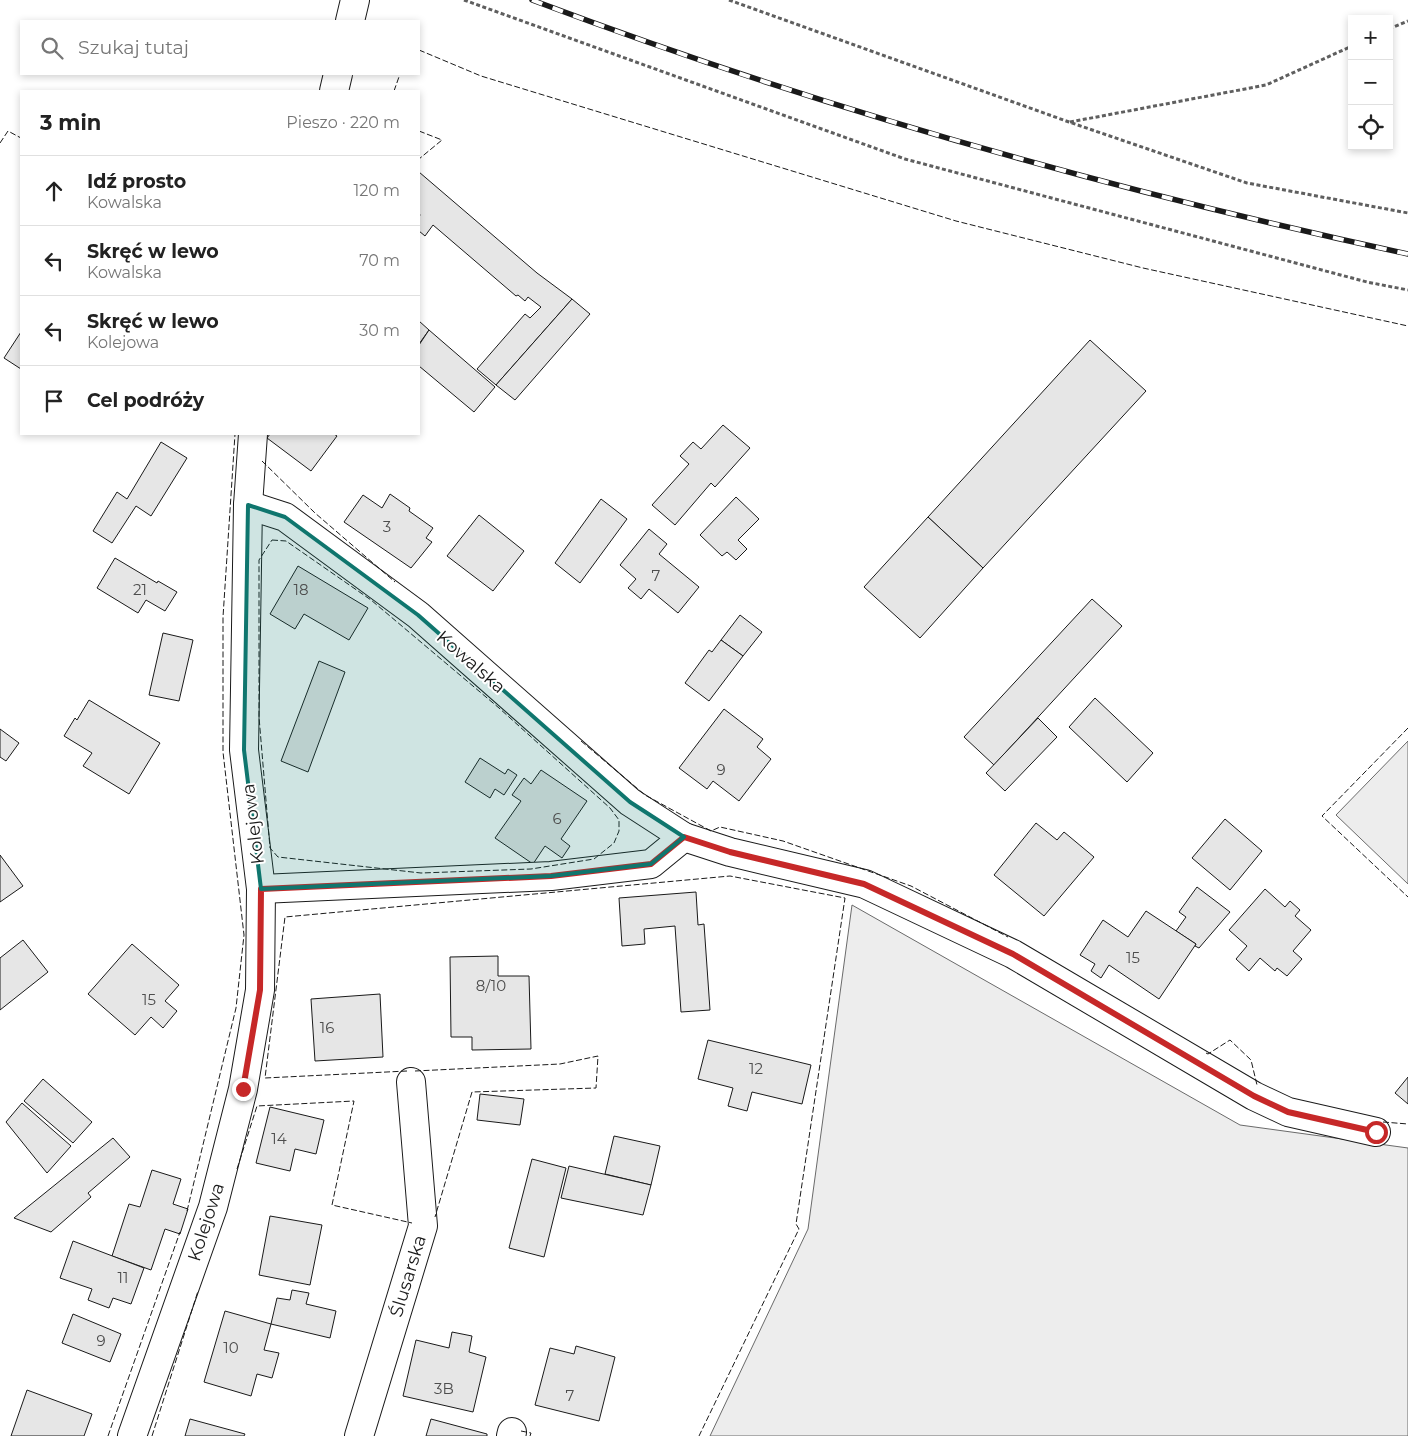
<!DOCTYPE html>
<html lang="pl">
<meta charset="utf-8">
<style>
:root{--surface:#fff;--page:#f2f2f2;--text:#222;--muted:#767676;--line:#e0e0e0}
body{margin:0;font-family:Montserrat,sans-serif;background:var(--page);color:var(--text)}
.controls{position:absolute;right:15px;top:15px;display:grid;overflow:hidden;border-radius:0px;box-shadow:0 2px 8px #0003}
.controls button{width:45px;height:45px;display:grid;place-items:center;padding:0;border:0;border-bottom:1px solid var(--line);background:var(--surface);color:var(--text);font:25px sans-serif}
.stop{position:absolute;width:15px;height:15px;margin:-11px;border:4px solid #c62828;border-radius:50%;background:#fff}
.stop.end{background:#c62828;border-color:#fff;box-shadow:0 1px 5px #0008}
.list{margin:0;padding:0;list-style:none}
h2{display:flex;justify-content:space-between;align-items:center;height:65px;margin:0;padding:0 20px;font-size:21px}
h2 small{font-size:16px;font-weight:400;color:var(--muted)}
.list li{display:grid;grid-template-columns:32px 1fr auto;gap:15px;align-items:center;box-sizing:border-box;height:70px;padding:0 20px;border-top:1px solid var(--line)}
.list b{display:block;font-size:19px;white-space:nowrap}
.list p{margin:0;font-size:16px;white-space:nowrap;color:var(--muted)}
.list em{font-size:16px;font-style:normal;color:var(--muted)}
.icon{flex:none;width:28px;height:28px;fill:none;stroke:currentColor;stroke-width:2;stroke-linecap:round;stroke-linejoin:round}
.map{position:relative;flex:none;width:1408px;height:1436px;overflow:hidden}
.search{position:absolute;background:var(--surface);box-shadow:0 2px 8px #0003;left:20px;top:20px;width:400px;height:55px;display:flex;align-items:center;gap:12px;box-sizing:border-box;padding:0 18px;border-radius:0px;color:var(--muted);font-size:19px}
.panel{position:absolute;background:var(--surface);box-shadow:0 2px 8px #0003;left:20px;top:90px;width:400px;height:345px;border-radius:0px}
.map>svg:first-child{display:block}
.built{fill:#ededed;stroke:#6a6a6a}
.building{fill:#e6e6e6;stroke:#1a1a1a}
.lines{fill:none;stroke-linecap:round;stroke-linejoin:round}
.minor-casing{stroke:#1a1a1a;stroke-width:30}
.path{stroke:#5f5f5f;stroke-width:3;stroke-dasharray:4 2.5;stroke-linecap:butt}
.minor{stroke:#fff;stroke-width:28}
.rail-casing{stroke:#1a1a1a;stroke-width:5.5}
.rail{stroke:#fff;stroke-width:4;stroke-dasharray:11;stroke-linecap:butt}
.fence{stroke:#1a1a1a;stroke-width:1;stroke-dasharray:6 2.5;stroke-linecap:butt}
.route{stroke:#c62828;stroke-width:6}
.marked{fill:#0f766e;fill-opacity:0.2;stroke:#0f766e;stroke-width:4;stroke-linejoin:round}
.labels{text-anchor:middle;stroke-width:4;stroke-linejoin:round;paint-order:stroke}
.number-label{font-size:15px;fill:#4d4d4d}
.street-label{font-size:18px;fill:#1a1a1a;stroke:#fff}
</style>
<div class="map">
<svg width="1408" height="1436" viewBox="0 0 1408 1436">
<rect width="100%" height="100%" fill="#fff"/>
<g class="built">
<polygon points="1408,741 1408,884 1336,815"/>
<polygon points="852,905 1240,1125 1408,1148 1408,1436 710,1436 808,1229"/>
</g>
<g class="building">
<polygon points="419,172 537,273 572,299 496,385 477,369 525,314 530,318 541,307 528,297 525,301 518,295 516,296 433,225 425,236 419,231 419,217 420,215 419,213"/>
<polygon points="572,299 590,314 515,400 496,385"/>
<polygon points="419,321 429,330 419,344"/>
<polygon points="429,330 495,387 474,412 419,366 419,345"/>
<polygon points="21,332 21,369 4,358"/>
<polygon points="1090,340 1146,391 983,568 928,517"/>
<polygon points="723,425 750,448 715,487 711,483 675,525 652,505 689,464 680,456 693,442 701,449"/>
<polygon points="270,434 334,434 337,436 311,471 267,438"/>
<polygon points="161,442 187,458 151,516 136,506 112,543 93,531 117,492 127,499"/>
<polygon points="390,494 410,508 409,511 433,528 426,538 432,542 411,568 344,522 363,495 382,508"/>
<polygon points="736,497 759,519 738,540 747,549 736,560 727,552 722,556 700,535"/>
<polygon points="601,499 627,519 580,583 555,563"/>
<polygon points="479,515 524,551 493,591 447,556"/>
<polygon points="928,517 983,568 920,638 864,587"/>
<polygon points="649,529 667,544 659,554 699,587 678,613 649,589 641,599 628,588 636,579 620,565"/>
<polygon points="115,558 157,583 158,581 177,592 165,611 146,600 138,613 97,588"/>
<polygon points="298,566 368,608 349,640 304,614 295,629 270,614"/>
<polygon points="1092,599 1122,626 994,765 964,737"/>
<polygon points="740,615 762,632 743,656 721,640"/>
<polygon points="163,633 193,640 179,701 149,695"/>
<polygon points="721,640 743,656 709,701 685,683 709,650 712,652"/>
<polygon points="319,661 345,672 308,772 281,761"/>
<polygon points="1095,698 1153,753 1127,782 1069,727"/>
<polygon points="89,700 160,743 129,794 83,766 92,753 64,736 75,718 77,720"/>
<polygon points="724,709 763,739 757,747 771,759 739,801 713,781 707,789 679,768"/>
<polygon points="1038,718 1057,737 1005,791 986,773"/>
<polygon points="0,729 19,743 6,761 0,757"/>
<polygon points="480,758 505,774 508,769 517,775 504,795 495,789 490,798 465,782"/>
<polygon points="541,770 587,801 561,839 570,846 562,858 545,846 533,864 495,838 521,801 512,795 524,778 531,784"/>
<polygon points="1225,819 1262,851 1230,890 1192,858"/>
<polygon points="1036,823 1057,840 1064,832 1094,857 1044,916 994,875"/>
<polygon points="0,855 23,886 0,902"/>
<polygon points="1197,887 1230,912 1199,948 1195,946 1196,944 1176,931 1186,917 1179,912"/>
<polygon points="1265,889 1285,907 1290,901 1300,910 1295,916 1311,930 1293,951 1302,959 1287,976 1277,968 1275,971 1260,958 1249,971 1236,959 1247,946 1229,930"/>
<polygon points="696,892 698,925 704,924 710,1010 681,1012 675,926 644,929 645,944 622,946 619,898"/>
<polygon points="1146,911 1196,944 1159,999 1109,965 1101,978 1091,971 1095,964 1080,955 1103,920 1128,937"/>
<polygon points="23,940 48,972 0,1010 0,958"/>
<polygon points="132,944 179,985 165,1001 177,1011 163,1028 151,1017 135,1035 88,994"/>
<polygon points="498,956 498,976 529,976 531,1049 472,1050 472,1037 451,1037 450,957"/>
<polygon points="380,994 383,1057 315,1061 311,999"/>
<polygon points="708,1040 811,1065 802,1104 752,1092 747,1111 728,1106 733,1088 698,1079"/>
<polygon points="1408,1077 1408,1104 1395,1093"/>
<polygon points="43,1079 92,1122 73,1143 24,1101"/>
<polygon points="480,1094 524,1099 520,1125 477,1120"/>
<polygon points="22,1103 71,1146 47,1173 6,1122"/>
<polygon points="270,1107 324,1120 316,1154 295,1149 290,1171 256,1163"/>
<polygon points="614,1136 660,1146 651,1185 605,1174"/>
<polygon points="113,1138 130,1157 88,1193 91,1197 51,1232 14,1218"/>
<polygon points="532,1159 566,1168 544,1257 509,1248"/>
<polygon points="569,1166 651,1185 643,1215 561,1198"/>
<polygon points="152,1170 181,1179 173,1204 188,1209 180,1234 165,1229 151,1270 112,1256 129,1204 140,1207"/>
<polygon points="270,1216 322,1225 310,1285 259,1275"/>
<polygon points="73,1241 144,1268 131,1304 113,1298 109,1308 88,1300 92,1289 60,1278"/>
<polygon points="292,1290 309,1293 306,1304 336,1311 330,1338 271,1324 277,1298 290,1300"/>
<polygon points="225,1311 271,1324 264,1350 279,1353 272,1378 257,1374 251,1396 204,1382"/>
<polygon points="73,1314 121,1334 110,1362 62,1343"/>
<polygon points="452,1332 472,1336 469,1352 486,1357 473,1412 403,1396 416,1340 449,1348"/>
<polygon points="576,1346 615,1357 599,1421 535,1405 550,1348 574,1354"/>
<polygon points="27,1390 92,1414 84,1436 11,1436"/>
<polygon points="190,1419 245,1434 244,1436 185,1436"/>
<polygon points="431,1419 487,1434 487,1436 426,1436"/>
</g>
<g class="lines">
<g class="minor-casing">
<g id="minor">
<polyline points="350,21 355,0"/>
<polyline points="334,91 338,74"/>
<polyline points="248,505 285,517 418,615 630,802 684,837 730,852 865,884 1013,954 1254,1096 1288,1112 1376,1132"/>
<polyline points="261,889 551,876 651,864 684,837"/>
<polyline points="132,1436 213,1207 243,1089 260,990 261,889 244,750 248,505 253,434"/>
<polyline points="359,1436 423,1226 411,1082"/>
<polyline points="511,1436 512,1432"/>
</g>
</g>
<g class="path">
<polyline points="464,0 905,159 1367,282 1408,290"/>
<polyline points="729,0 1069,122 1247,183 1408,213"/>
<polyline points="1389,29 1408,21"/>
<polyline points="1070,122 1266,85 1352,46"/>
</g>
<use href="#minor" class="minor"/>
<g class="rail-casing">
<path id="rail" d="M532,0c284,107 579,190 876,254"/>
</g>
<use href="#rail" class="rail"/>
<g class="fence">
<polyline points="419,50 481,76 956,221 1143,268 1408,326"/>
<polyline points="394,91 400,74"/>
<polyline points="419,131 442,140 419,159"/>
<polyline points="0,143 8,131 21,138"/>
<polyline points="262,461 315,513 395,582"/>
<polygon points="272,540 286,541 371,600 499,708 610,808 619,820 619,831 614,843 594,859 531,869 421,873 278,857 270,848 259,717 259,560"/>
<polyline points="1408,728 1322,816 1408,897"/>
<polyline points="581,741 645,795 711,831 720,827 783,841 911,886 1008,937"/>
<polyline points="1206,1053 1208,1054 1230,1040 1251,1060 1257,1085"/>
<polyline points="407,1071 265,1078 285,917 730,876 845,898 796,1224 799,1229 699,1436"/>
<polyline points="415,1071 560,1064 598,1056 596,1088 472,1092 435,1217"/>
<polyline points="1383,1122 1408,1124"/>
<polyline points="237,1169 257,1106 354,1101 332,1205 412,1223"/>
<polyline points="187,1211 236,1008 244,935 223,752 223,617 235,434"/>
<polyline points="521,1431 531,1433 530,1436"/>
<polyline points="108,1436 180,1232"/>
<polyline points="152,1436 198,1291"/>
</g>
</g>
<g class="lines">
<polyline class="route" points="243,1089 260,990 261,889 551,876 651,864 684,837 730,852 864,884 1013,954 1254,1096 1288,1112 1376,1132"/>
</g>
<path class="marked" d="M248,505l37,12 133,98 212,187 54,35 -33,27 -100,12 -290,13 -17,-139z"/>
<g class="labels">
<g class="number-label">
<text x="387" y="532">3</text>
<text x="656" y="581">7</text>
<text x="140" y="595">21</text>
<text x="301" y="595">18</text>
<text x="721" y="775">9</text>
<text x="557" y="824">6</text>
<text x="1133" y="963">15</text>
<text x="491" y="991">8/10</text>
<text x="149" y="1005">15</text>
<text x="327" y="1033">16</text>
<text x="756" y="1074">12</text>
<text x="279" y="1144">14</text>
<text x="123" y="1283">11</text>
<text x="101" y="1346">9</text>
<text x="231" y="1353">10</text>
<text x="444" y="1394">3B</text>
<text x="570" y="1401">7</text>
</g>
<g class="street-label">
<text transform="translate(471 662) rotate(41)" y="6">Kowalska</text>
<text transform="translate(253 824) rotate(-97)" y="6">Kolejowa</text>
<text transform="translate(206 1222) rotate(-72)" y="6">Kolejowa</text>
<text transform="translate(408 1276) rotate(-73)" y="6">Ślusarska</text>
</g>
</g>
</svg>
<div class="controls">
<button>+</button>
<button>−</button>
<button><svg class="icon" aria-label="locate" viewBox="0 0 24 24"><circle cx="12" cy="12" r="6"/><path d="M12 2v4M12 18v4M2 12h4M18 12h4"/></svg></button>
</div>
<div class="stop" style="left:1376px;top:1132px"></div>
<div class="stop end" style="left:243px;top:1089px"></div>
<div class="search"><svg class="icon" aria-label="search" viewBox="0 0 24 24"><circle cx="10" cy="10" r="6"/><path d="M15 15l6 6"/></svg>Szukaj tutaj</div>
<section class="panel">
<h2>3 min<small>Pieszo · 220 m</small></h2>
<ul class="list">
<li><svg class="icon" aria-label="ahead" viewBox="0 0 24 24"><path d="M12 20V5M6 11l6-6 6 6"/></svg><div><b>Idź prosto</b><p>Kowalska</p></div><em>120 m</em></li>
<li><svg class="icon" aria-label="left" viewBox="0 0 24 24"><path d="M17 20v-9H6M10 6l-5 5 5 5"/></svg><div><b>Skręć w lewo</b><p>Kowalska</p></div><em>70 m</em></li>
<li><svg class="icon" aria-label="left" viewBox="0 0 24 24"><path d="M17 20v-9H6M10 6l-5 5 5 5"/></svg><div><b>Skręć w lewo</b><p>Kolejowa</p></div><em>30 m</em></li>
<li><svg class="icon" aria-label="arrive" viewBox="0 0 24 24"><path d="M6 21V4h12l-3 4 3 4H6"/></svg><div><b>Cel podróży</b></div></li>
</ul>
</section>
</div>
